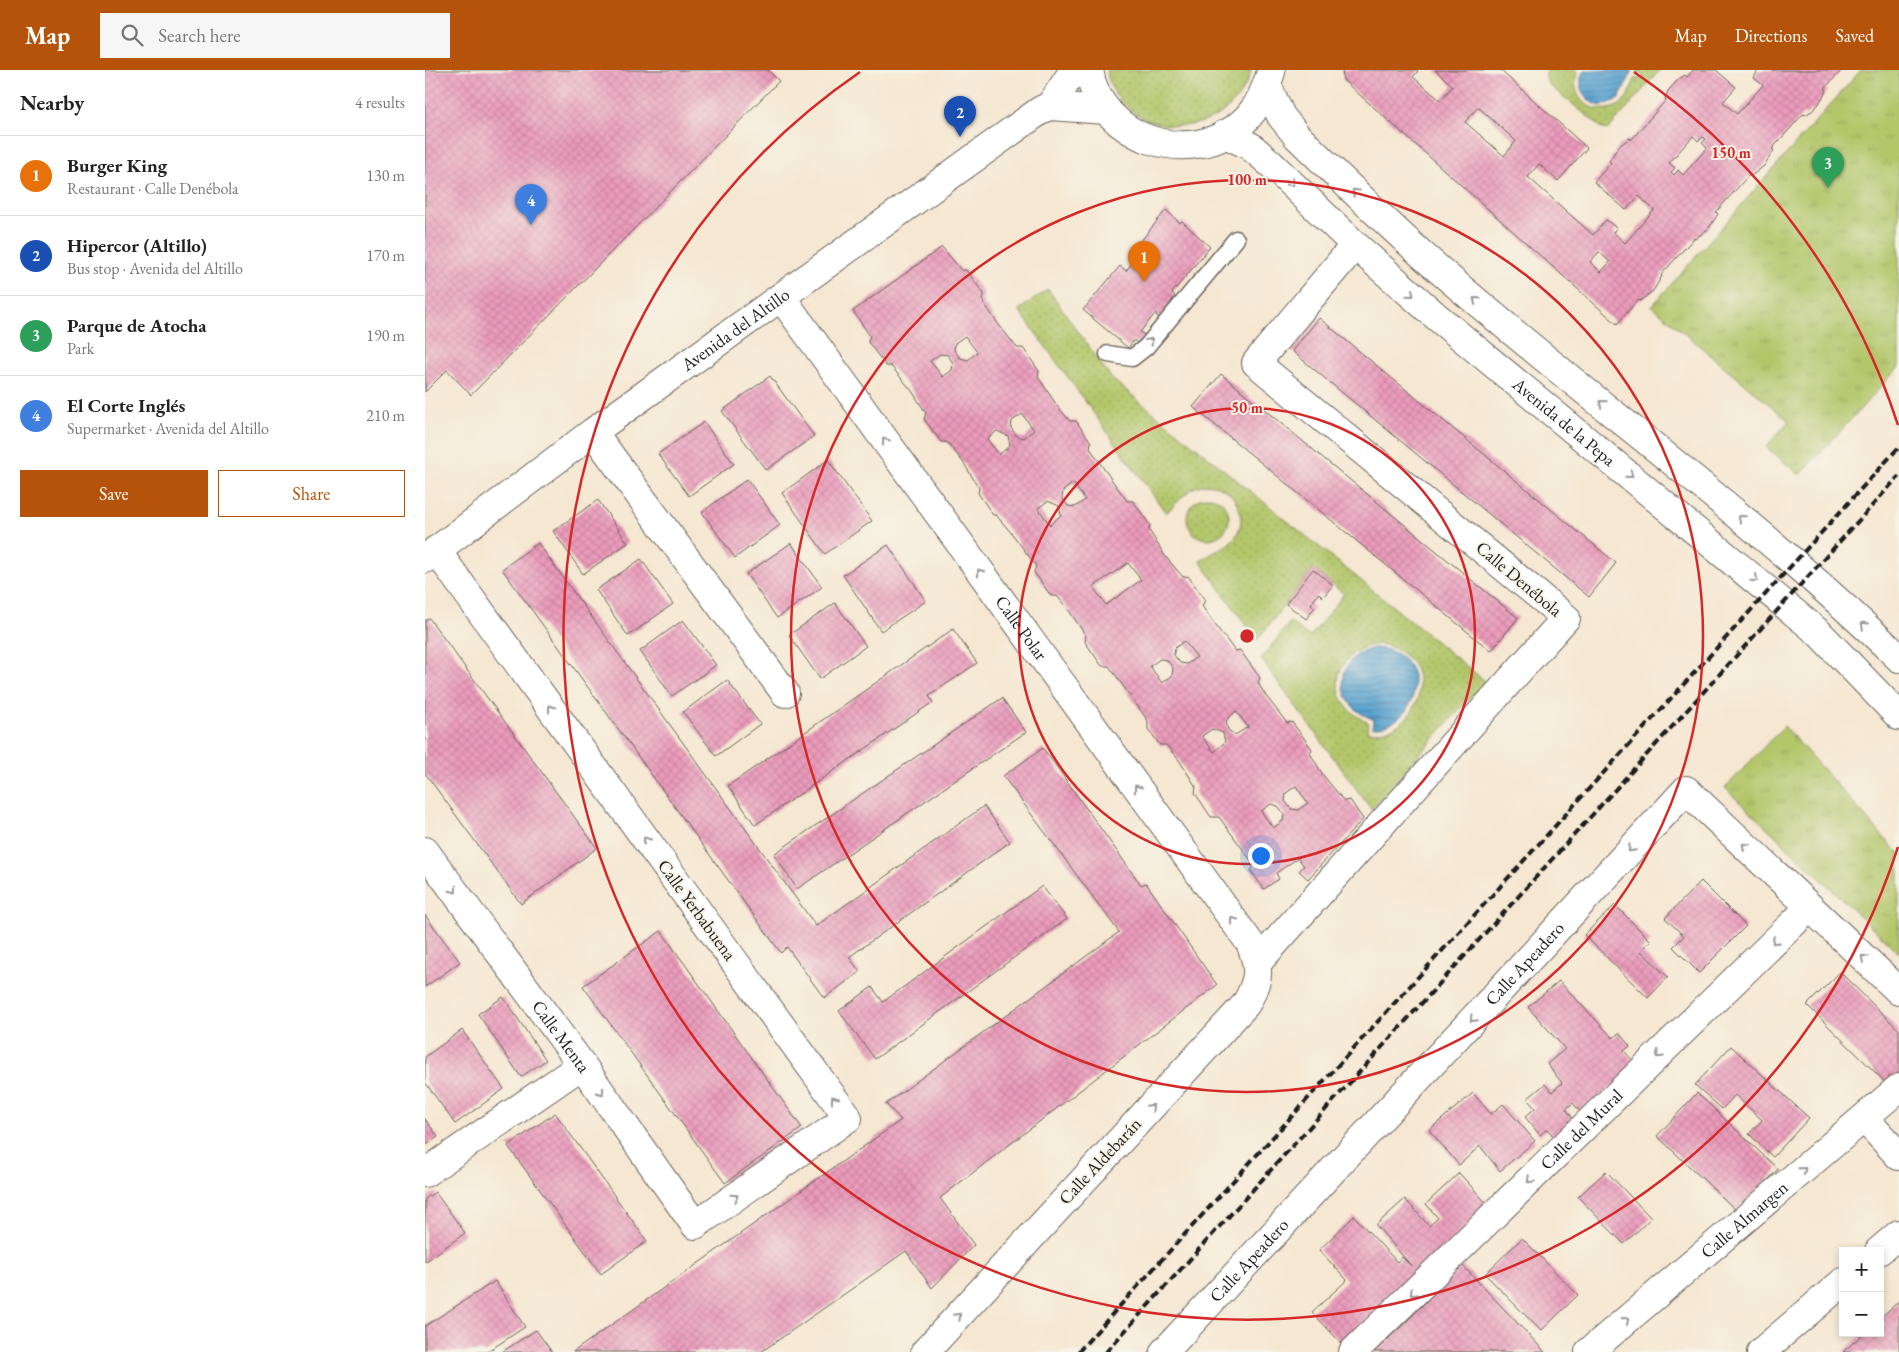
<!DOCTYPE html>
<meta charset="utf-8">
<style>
:root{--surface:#fff;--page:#f6f6f6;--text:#222;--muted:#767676;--line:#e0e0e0;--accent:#b45309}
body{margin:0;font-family:"EB Garamond",serif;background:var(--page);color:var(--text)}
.controls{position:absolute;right:15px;bottom:15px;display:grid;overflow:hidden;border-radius:0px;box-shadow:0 2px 8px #0003}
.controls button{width:45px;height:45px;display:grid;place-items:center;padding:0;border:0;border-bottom:1px solid var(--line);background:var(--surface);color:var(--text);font:25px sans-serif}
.you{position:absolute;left:835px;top:785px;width:18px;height:18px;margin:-12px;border:4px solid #fff;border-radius:50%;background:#1a73e8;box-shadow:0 0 0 8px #1a73e833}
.badge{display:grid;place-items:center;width:32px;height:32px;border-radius:50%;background:var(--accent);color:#fff;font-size:16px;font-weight:700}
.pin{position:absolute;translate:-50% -41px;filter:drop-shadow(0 1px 2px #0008)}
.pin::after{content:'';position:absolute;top:26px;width:18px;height:15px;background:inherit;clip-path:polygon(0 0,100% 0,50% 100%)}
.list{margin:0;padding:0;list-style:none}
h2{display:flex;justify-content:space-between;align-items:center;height:65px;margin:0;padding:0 20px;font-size:21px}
h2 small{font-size:16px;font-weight:400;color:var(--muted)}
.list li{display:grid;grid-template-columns:32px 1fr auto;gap:15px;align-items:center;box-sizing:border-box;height:80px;padding:0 20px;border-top:1px solid var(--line)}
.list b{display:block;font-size:19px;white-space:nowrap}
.list p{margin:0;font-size:16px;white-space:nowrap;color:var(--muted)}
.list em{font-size:16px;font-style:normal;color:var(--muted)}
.actions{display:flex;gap:10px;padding:15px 20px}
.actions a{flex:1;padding:11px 0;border:1px solid var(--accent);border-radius:0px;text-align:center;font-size:18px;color:var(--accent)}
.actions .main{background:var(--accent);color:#fff}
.icon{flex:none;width:28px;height:28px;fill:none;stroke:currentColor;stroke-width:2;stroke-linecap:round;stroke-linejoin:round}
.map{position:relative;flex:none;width:1474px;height:1282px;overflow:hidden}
header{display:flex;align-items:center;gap:30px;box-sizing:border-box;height:70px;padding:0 25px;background:var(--accent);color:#fff}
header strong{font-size:24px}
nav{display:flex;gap:28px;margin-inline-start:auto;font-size:18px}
.search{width:350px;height:45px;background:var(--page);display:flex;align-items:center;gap:12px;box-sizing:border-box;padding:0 18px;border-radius:0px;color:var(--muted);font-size:19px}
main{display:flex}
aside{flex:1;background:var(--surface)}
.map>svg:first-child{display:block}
.park{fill:url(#park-tufts);stroke:#687143}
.garden{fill:url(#garden-dots);stroke:#687143;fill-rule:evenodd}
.water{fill:url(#water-rules);stroke:#3a5f76}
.building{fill:url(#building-cross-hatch);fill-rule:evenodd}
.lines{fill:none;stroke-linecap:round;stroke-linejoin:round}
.lane-casing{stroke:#68635b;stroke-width:19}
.street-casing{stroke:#68635b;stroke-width:30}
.secondary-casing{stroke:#68635b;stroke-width:30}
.primary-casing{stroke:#68635b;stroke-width:30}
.lane{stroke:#fff;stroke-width:16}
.street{stroke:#fff;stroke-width:28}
.secondary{stroke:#fff;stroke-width:28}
.primary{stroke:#fff;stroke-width:28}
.rail{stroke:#1c1c1c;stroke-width:4;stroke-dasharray:8 4;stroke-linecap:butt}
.oneway{stroke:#999}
.ring{fill:none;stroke:#d62828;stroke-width:2.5}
.labels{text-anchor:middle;stroke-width:4;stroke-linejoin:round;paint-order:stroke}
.street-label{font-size:18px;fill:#1c1c1c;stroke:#f7f3e8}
.centre{fill:#d62828;stroke:#f7f3e8;stroke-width:2.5}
.ring-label{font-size:15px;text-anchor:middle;font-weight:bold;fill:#d62828;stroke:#f7f3e8;stroke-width:4;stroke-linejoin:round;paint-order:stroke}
</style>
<header>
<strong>Map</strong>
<div class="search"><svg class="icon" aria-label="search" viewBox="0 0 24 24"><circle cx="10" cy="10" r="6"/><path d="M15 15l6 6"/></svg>Search here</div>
<nav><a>Map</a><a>Directions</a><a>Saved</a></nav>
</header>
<main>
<aside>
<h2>Nearby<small>4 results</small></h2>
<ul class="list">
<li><span class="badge" style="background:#e8710a">1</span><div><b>Burger King</b><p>Restaurant · Calle Denébola</p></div><em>130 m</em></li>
<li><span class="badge" style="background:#1a4fb4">2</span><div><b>Hipercor (Altillo)</b><p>Bus stop · Avenida del Altillo</p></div><em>170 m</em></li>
<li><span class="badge" style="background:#2e9e5b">3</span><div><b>Parque de Atocha</b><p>Park</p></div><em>190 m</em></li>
<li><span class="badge" style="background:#3f7fe0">4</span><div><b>El Corte Inglés</b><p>Supermarket · Avenida del Altillo</p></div><em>210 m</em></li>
</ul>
<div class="actions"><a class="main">Save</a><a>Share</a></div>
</aside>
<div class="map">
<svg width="1474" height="1282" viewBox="0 0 1474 1282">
<defs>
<pattern id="park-tufts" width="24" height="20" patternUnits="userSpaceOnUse" patternTransform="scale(1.25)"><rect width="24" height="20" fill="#b3c66a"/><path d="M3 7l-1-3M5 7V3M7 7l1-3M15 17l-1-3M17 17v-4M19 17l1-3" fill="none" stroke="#99aa5b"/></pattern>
<pattern id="garden-dots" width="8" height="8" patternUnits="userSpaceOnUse" patternTransform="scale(1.25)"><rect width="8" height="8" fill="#b3c66a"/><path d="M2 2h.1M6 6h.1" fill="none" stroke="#99aa5b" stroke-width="1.8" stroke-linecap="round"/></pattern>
<pattern id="water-rules" width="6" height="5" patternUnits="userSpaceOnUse" patternTransform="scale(1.25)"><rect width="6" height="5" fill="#59a2d0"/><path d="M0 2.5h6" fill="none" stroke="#4983a8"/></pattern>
<pattern id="building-cross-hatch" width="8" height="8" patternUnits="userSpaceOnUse" patternTransform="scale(1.25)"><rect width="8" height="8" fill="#eb9bbb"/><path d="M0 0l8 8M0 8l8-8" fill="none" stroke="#c985a0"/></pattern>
</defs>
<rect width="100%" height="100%" fill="#f7f3e8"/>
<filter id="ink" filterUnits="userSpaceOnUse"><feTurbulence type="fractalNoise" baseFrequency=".02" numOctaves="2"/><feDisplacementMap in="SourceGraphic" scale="10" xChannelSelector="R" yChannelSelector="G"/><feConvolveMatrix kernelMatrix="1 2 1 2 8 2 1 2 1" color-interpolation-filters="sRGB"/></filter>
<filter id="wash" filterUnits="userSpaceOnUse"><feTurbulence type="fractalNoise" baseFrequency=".0096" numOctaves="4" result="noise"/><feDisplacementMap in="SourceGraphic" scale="20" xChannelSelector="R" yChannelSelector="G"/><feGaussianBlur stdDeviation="1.12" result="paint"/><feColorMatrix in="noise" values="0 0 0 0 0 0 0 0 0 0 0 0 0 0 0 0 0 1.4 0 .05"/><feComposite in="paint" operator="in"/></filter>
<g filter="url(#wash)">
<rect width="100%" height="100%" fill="#f5e7d1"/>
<g class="park">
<polygon points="1436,0 1474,0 1474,297 1375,405 1341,377 1364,351 1227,236"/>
<polygon points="1359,656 1472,782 1474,781 1474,883 1300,718"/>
</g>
<g class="garden">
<path d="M681,0h145c-3,14 -11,26 -21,36 -34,32 -94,25 -118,-18 -3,-5 -4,-12 -6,-18z"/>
<path d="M1123,0h30c-11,30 16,48 42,35l8,-9 7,-17 9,-1 -2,-4 -5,-1 1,-3h22l-52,60 -5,-1 -55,-45 -3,-10z"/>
<path d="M623,219l64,90 373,302 -114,128 -110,-150 29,-37 20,15 34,-43 -31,-25 -56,71 -57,-79c11,-8 28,-14 35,-24 17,-23 -5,-57 -33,-52 -15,3 -25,19 -36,28l-147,-203zM955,574c60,11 47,92 -13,88l1,-10c-45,-19 -37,-74 12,-78z"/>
<circle cx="783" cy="448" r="21"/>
</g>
<g class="water">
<path d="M1159,0h49l-14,29 -17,7c-17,-3 -27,-20 -18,-36z"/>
<path d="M949,578c55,0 53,76 -2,80l1,-9c-39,-12 -41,-63 1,-71z"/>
</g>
<g id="blocks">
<g class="building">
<polygon points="0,0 343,0 354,11 46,325 22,300 0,322"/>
<path d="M917,0h74l2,1 -5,6 27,23 13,-14 -18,-16h65l87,78 -29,33 -19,-17 -11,13 65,58 13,-15 11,8 -4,4 12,11 29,-33 -15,-14 -13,14 -32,-28 17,-19 -2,-2 10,-15 11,-8 1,2 35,-40 -1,-1 3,-8 11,-12 6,-4 2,2 6,-7h23l20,17 -13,15 14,12 26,-29 -9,-7 4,-8h84l-17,18 2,2 -9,15 -6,6 -7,4 -2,-1 -31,35 2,1 -10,16 -13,10 -2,-1 -33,37 2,2 -9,14 -14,11 -1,-1 -33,37 1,1 -9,15 -13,10 -2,-1 -21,24 -274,-244zM1053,37l38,34 -12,15 -39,-34zM1268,66l5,5 5,-4 3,2 -4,4 5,5 -24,27 -5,-5 -4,5 -3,-3 4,-4 -6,-5zM1174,182l11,10 -9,10 -11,-10z"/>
<polygon points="741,140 755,153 757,151 785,177 747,223 750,226 735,249 730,244 715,262 721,266 714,275 709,270 703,278 658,240 695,196 701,201 708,192 708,185 711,177"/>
<path d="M517,177l19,23h5l18,24 -2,6 14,21 21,27h6l16,23 -1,6 20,30 12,14h6l15,21 -1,6 14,21 23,32h6l17,24 -1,5 16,26 18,21 5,-1 17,24 -3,6 14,20 19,25 5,-1 20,28 -2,5 8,13 21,27 5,-1 20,27 -2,4 13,22 21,26 6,-1 13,19 -55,60 -9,-8 5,-5 -6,-8 -22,15 3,6 -15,10 -13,-18 3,-6 -15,-21 -20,-27h-8l-16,-24 1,-6 -17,-27 -13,-15h-6l-12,-16v-8l-39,-55h-7l-17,-24 1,-6 -16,-24 -13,-16h-6l-17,-24 2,-6 -23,-31 -17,-20h-3l-15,-22 1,-5 -16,-26 -16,-20h-6l-17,-23 2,-6 -14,-22 -21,-25h-5l-18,-24 2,-6 -17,-25zM540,266l12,16 -9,8 -8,-2 -6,-8 1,-7zM515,284l8,1 5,8 -1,7 -9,7 -13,-16zM597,344l12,16 -10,8 -7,-2 -6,-8 1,-7zM572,361l11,5 2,9 -11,10 -12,-16zM648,413l12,17 -10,7 -7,-1 -6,-8 1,-7zM623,431l11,5 2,9 -11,10 -12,-17zM703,493l13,17 -35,25 -13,-18zM759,571l13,16 -10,7 -7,-1 -6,-8 1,-7zM735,589l7,1 6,8 -1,8 -10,7 -12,-17zM811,641l12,16 -13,8 -7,-5 -2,-9zM787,659l11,4 2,9 -11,10 -12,-16zM871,716l12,17 -10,7 -7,-1 -6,-8 1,-8zM846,734l7,2 6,8 -1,7 -10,7 -12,-17z"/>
<polygon points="894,248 1191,493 1164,527 867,281"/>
<polygon points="796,304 1093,548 1066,581 768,337"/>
<polygon points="345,306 389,366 341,400 297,341"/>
<polygon points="279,352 309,394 264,426 233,384"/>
<polygon points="403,390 447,451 400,484 357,423"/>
<polygon points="322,409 355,455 310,488 277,442"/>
<polygon points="173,430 203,473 158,504 128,461"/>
<polygon points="113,473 391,856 559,736 585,772 424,887 435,902 399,928 362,877 356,883 77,499"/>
<polygon points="366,473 397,517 352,548 321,504"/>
<polygon points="463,475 501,531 456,561 418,505"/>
<polygon points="216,489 248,534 203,566 171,520"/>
<polygon points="888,499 908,515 898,527 894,523 886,534 890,537 881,549 861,534"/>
<polygon points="410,533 441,576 395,609 364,565"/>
<polygon points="4,548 172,778 96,834 0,703 0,551"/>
<polygon points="258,550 291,595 247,626 215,581"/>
<polygon points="528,559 552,593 504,626 508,632 330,755 303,716"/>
<polygon points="302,610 335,654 291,686 258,642"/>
<polygon points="577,628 601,662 372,819 349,784"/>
<polygon points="618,678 716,815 721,813 792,915 515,1128 549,1175 507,1218 481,1181 336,1282 148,1282 476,1050 461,1034 694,862 578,706"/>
<polygon points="1276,811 1321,856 1274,903 1248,877 1259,866 1240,848"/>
<polygon points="617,816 642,849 450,989 414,941 447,917 458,932"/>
<polygon points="1190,835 1226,871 1216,881 1243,907 1223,928 1159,865"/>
<polygon points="0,845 35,892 0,917"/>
<polygon points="236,861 377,1058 300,1113 158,916"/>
<polygon points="1415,902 1474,960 1474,1009 1466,1018 1382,935"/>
<polygon points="1134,911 1188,968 1194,963 1205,976 1199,981 1212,995 1156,1043 1148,1033 1141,1039 1152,1054 1132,1070 1122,1059 1115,1065 1100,1047 1110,1038 1102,1029 1120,1014 1127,1022 1137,1013 1122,994 1140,979 1103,937"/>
<polygon points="78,927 121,990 96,1007 53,944"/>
<polygon points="37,960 79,1019 30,1054 0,1012 0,987"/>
<polygon points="1306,976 1384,1048 1348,1087 1324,1064 1337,1050 1310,1025 1297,1039 1270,1015"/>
<polygon points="1048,1023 1066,1044 1078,1034 1110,1071 1075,1101 1055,1076 1034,1095 1004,1060"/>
<polygon points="1272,1023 1353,1099 1313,1142 1232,1066"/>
<polygon points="130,1043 222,1171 176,1204 83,1076"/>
<polygon points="0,1049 13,1067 0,1076"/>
<polygon points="1181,1101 1226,1148 1199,1174 1153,1127"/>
<polygon points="1034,1103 1064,1136 916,1273 887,1242 922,1210 894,1180 929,1146 972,1192 977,1187 988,1198 951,1155 980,1129 1004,1156 1013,1148 1001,1134"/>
<polygon points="10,1122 40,1163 0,1192 0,1129"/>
<polygon points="1097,1168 1153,1225 1116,1261 1060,1204"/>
<polygon points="1037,1195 1120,1282 949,1282 980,1253"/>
<polygon points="70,1211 100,1257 62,1282 0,1282 0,1256"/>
<polygon points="1474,1231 1474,1282 1418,1282 1439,1263 1455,1263 1455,1248"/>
<polygon points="111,1260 127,1282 77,1282"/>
</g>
</g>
</g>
<g filter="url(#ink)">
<use href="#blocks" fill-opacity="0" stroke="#68635b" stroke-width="1"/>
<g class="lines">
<g class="lane-casing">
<polyline id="lane" points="683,284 707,288 721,277 811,169"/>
</g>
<g class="street-casing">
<g id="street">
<path id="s1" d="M356,227l469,646c11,26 9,37 -4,61l-321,348"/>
<polyline points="168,362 360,623"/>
<path id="s2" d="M0,781l157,214 113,160 153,-107 -412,-568"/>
<polyline points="833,892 1141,548 831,293 930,175"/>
<polyline points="1439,1048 1474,1086"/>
<polyline points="0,1103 157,995"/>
<polyline points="1454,1181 1474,1164"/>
<path id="s3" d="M739,1282l522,-562 213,201"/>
<path id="s4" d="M928,1282l457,-445"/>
<path id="s5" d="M1164,1282l310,-264"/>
<polyline points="1336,1282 1418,1212"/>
</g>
</g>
<g class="secondary-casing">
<g id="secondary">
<polyline points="625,36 649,0"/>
<path id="s6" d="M0,489l168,-127 448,-322 9,-4 56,4"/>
</g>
</g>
<g class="primary-casing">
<g id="primary">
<path d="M664,0c10,69 103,100 154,52 15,-14 22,-31 28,-50"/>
<path d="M842,15l14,31 16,20c43,42 86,84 131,124 155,136 323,255 471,398"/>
<path id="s7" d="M800,64l25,12 20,17 85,82 82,72 382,316 80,83"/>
</g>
</g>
<use href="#lane" class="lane"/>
<use href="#street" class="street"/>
<use href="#secondary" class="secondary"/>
<use href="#primary" class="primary"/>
<g class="rail">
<polyline points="653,1282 1474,377"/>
<polyline points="681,1282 1474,406"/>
</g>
</g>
<defs><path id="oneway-chevron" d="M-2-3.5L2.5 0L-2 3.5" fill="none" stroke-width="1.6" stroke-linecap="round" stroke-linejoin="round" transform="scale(1.25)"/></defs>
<g class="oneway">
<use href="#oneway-chevron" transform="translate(866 113) rotate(44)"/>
<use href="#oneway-chevron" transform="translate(930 122) rotate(-136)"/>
<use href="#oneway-chevron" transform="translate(986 224) rotate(41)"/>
<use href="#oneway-chevron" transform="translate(1051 230) rotate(-140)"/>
<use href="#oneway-chevron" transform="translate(725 271) rotate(-49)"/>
<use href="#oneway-chevron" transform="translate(1177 333) rotate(-140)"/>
<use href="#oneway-chevron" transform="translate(460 371) rotate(-126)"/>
<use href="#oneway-chevron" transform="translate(1205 405) rotate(39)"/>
<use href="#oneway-chevron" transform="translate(1316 448) rotate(-141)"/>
<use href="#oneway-chevron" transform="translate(555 502) rotate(-126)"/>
<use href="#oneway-chevron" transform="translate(1330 509) rotate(40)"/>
<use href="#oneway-chevron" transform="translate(1439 555) rotate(-136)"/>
<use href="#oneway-chevron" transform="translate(126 638) rotate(-126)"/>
<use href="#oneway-chevron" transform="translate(712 718) rotate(-126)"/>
<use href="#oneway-chevron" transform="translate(221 770) rotate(-126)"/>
<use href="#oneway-chevron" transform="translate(1320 776) rotate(-137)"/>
<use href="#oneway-chevron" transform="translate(1206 779) rotate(133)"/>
<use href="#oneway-chevron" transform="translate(29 820) rotate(54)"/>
<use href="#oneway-chevron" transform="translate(808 850) rotate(-126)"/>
<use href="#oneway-chevron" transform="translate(1350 871) rotate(136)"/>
<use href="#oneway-chevron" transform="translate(1439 888) rotate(-137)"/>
<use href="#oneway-chevron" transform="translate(1048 949) rotate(133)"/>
<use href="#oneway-chevron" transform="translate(1234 985) rotate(136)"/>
<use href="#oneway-chevron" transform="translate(176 1022) rotate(55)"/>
<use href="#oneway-chevron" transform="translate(409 1029) rotate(-126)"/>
<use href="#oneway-chevron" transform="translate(726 1037) rotate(-47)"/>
<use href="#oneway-chevron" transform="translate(1378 1100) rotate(-40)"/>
<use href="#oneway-chevron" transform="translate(1105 1110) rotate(136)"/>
<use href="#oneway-chevron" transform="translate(310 1127) rotate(-35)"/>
<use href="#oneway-chevron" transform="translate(988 1223) rotate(136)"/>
<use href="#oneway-chevron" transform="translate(533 1246) rotate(-47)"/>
<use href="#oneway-chevron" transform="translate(1201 1250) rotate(-40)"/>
</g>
</g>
<g class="ring">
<circle cx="822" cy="566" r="228"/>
<circle cx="822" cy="566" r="456"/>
<path d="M1473 777A684 684 0 1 1 435 2M1209 2A684 684 0 0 1 1473 355"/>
</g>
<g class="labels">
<g class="street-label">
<text dy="6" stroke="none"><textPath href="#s6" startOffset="386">Avenida del Altillo</textPath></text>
<text dy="6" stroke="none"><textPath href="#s7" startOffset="446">Avenida de la Pepa</textPath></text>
<text transform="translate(1094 509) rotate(40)" y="6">Calle Denébola</text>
<text dy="6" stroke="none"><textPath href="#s1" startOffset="409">Calle Polar</textPath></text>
<text transform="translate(272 840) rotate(54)" y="6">Calle Yerbabuena</text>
<text dy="6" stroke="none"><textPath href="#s3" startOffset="530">Calle Apeadero</textPath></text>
<text dy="6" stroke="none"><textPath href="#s2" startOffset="230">Calle Menta</textPath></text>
<text dy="6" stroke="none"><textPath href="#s4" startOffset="319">Calle del Mural</textPath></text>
<text transform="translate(675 1091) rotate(-47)" y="6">Calle Aldebarán</text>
<text dy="6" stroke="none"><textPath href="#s5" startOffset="204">Calle Almargen</textPath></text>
<text dy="6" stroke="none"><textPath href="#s3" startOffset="125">Calle Apeadero</textPath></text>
</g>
</g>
<circle cx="822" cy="566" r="8" class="centre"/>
<g class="ring-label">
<text x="1306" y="88">150 m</text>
<text x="822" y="115">100 m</text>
<text x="822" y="343">50 m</text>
</g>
</svg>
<div class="controls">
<button>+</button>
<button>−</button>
</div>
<div class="you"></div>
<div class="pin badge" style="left:719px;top:212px;background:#e8710a">1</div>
<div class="pin badge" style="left:535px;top:67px;background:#1a4fb4">2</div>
<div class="pin badge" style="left:1403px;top:118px;background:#2e9e5b">3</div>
<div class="pin badge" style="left:106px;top:155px;background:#3f7fe0">4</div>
</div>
</main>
